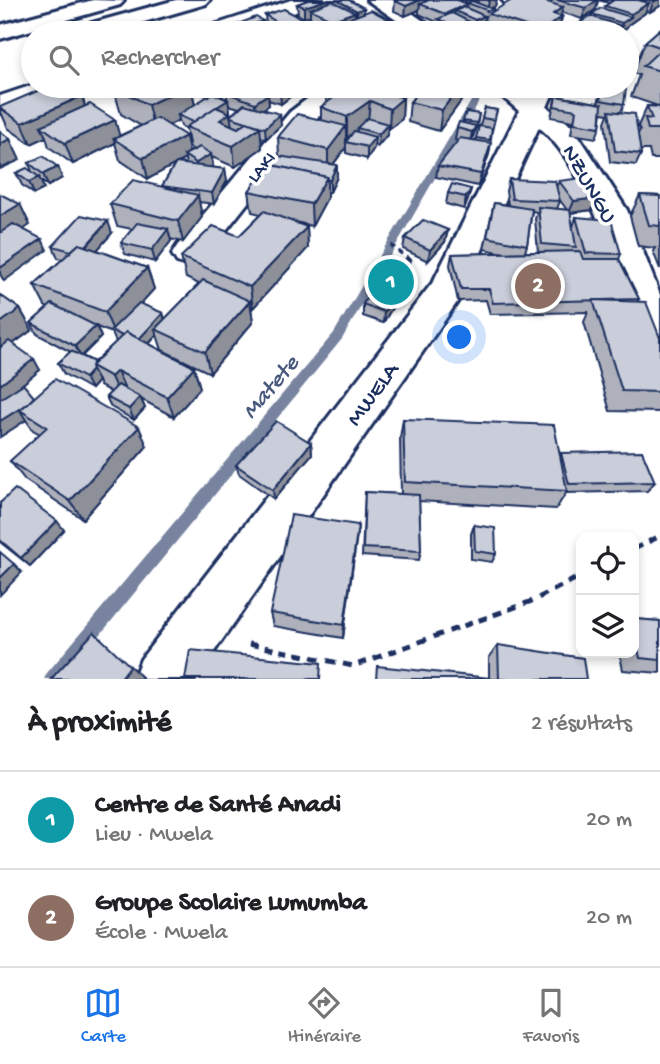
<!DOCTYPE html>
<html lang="fr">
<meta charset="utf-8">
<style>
:root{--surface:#fff;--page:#f2f2f2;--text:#202124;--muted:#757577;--line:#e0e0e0;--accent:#1a73e8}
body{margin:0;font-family:"Gochi Hand",sans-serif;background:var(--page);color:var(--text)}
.controls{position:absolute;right:21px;bottom:21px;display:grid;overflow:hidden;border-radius:14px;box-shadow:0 4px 10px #0003}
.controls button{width:63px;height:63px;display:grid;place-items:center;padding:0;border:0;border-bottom:2px solid var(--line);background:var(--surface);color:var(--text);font:35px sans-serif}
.you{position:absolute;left:460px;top:338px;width:24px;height:24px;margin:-18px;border:5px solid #fff;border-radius:50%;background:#1a73e8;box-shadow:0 0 0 10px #1a73e833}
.badge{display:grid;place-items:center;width:46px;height:46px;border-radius:50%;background:var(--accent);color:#fff;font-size:23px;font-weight:700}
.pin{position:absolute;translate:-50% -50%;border:4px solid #fff;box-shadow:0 2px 7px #0006}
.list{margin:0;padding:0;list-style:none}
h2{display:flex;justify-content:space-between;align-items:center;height:91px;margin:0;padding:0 28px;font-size:30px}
h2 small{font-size:23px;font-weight:400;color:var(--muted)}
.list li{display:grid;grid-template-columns:46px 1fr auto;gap:21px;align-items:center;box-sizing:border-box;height:98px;padding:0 28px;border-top:2px solid var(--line)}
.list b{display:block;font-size:26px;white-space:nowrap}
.list p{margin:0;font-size:23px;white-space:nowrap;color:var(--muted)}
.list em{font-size:23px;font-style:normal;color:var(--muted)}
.icon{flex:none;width:38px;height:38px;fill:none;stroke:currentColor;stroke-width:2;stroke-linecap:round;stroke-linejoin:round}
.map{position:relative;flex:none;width:660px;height:679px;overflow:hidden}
.search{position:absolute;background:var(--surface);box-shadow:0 4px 10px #0003;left:21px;right:21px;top:21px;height:77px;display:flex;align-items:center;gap:18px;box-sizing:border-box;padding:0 24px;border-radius:38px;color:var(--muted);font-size:26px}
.sheet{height:287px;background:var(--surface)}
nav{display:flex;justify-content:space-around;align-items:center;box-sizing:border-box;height:98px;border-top:2px solid var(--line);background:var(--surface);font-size:19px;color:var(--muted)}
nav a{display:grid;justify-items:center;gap:4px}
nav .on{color:var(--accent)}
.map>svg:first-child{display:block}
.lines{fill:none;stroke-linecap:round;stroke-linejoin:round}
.stream{fill:#77839f;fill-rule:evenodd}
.minor-casing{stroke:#1b2f5e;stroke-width:6}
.highway-casing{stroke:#1b2f5e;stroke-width:6}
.path-far2{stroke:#1b2f5e;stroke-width:3.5;stroke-dasharray:5 4.5;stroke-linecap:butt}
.path-far1{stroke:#1b2f5e;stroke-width:4.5;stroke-dasharray:7 5;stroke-linecap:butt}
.path{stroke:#1b2f5e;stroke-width:5;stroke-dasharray:9 7;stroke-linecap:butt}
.minor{fill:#fff;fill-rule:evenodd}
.highway{fill:#fff;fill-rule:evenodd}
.wall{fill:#aeb1bb;stroke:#1b2f5e;stroke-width:2;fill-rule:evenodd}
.shaded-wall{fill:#8d9099;stroke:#1b2f5e;stroke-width:2}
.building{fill:#caceda;stroke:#1b2f5e;stroke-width:2}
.labels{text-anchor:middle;stroke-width:7;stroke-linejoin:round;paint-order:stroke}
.far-street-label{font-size:19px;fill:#1b2f5e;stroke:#fff}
.street-label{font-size:23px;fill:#1b2f5e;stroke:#fff}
.water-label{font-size:24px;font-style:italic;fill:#49597e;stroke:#fff}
</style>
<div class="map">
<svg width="660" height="679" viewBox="0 0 660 679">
<rect width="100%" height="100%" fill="#fff"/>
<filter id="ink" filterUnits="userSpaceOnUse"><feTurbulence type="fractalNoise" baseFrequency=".0143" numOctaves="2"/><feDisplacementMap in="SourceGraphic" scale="14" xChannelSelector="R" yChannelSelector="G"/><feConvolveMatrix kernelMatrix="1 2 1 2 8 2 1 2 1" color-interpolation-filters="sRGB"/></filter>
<g filter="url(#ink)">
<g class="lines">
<polygon class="stream" points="477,91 484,93 342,339 64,679 44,679 47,673 334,333"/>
<g class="minor-casing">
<g id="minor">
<polygon points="367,0 393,0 441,33 415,33"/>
<polygon points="502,0 534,0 591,19 594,24 591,29 575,29 506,4"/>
<polygon points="324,86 352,86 310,124 201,262 189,266 177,262 172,254 177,246 290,112"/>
<path d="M490,86h29l8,6 3,-6h26l-9,21 26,20 54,83 33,85v64l-14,-4 -5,-11c-22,-63 -51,-175 -102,-217l-79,171 -265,381h-62l8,-20 292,-377 86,-171z"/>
</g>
</g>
<g class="highway-casing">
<g id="highway">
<polygon points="93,0 124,1 120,5 0,39 0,25"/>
<polygon points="176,0 210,0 206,4 106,33 71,33 74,28"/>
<polygon points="291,0 323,0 319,4 235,33 202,33 205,28"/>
<polygon points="33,85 70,86 66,91 0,113 0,96"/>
</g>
</g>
<polyline class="path-far2" points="391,245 408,259"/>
<polyline class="path-far1" points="406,257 415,265"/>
<g class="path">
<polyline points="634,549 660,536"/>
<polyline points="249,644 353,666 532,601 581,576"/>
</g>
<use href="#minor" class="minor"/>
<use href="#highway" class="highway"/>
</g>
<g class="wall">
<polygon points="308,0 349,0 364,8 364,13 394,22 393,33 318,33 328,28 311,19 310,16 304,18 298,14 297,4"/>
<polygon points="397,0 497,0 495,6 492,9 493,9 493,11 551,3 552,0 660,0 660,6 650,12 646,11 645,13 628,25 627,27 619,33 575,33 577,25 592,16 592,14 604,9 605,6 609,3 598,0 596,9 582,19 561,12 560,16 562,17 558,33 485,33 487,22 484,20 483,27 475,30 475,33 445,33 436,29 437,22 419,14 419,10 405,16 394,11 395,1"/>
<polygon points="265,15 314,25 314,33 215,33 263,21 263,30 269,27 266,25"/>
<polygon points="660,29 660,159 651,159 649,150 640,150 641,154 636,165 610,162 605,122 608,114 602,113 600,127 596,138 571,134 573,121 551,117 556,96 598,103 602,88 600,86 619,86 624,104 621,112 638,134 640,130 638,126 647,106 658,106 631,97 639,75 633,73 645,42"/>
<path d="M113,86h78l4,19 13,-8 -7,-4 -2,-7h101v3l-19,15 -13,-4 1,5 -6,4 18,16 -15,14 -5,-2 1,11 -27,19 -23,-10 1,9 -3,1 15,2 2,12 -13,23 -15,-2 3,15 -19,25 -13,-3 1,2 -16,21 -30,-8 -4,-11 11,-14 -15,-3 -7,-22 53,-17 -1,-1 13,-22 -27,15 -28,-19 -5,-17 -42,21 -24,-17 -3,-10 -15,7 -23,-16 -8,-18v-3l82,-11 3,10 30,14 4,16 22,-10 -20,-12zM233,89l-6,4v6l-7,-3zM229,105l10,3 -9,8v-3l-2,-1 2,-1zM179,120l2,6 5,3 4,19 4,2 -5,2 -20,-27zM185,159l1,5 -8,-1z"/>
<polygon points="302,86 325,86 315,92 302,87"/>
<path d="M326,86h92l-4,4 -10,-3 -1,9 -1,1 1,1 -1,21 -14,10 -1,6 -9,11 -3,-1 -1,3 -7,11 -21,-6v-6l-13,18 4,12 -7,15h-3v6l-15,28 -20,-5 15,6 1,21 -55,60h-2l2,14 -43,51 -48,-23 -5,-15 -8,9 45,23 6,21 -26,29 -33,-18 4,9 -11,12 -23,-13 -5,-10 5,-5 -11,-6 -2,-5 -7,8 -27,-15 -6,-11 13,-11 -34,-18 -6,-11 17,-15 -3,-2 -11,-21 29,-26 -5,-1 -5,-12 59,-13 -15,17 50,18 7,21 -14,15 23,9 2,6 34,-35 -13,-6 -5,-21 58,-21 22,-22 -9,-2 -3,-21 30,-35 -1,-19 43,-17v-13l5,-4zM97,327l15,6 4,9 -22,20 -12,-6 19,-19z"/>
<polygon points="423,86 463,86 461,101 439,131 408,122 410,102"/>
<polygon points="485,108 497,110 492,131 489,154 478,186 436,177 438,166 458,141 455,140 457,128 463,123 466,112 479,114 477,126 472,140 476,140 479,126 480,126"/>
<polygon points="29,163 58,167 62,178 48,186 41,181 44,189 34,194 22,185 16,173 32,172"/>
<path d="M509,179l47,8 3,-6 33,29 -22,3 3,14 3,-10 45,37 -2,5 20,40 -2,3 23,36v74l-50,-1 -26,-89 4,-10 -98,2 -4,-14 -28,1 -8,-36 2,-11 52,-1 -20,-4 10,-46 14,2 -2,-14zM559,199l8,11 -10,-1 3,-8zM532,211l5,1 -2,7 3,33h-13l2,-7z"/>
<polygon points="471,189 468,200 464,209 446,204 448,193"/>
<polygon points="640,195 660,196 660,269 653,251 655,248 638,246 630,216"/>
<polygon points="448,230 445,242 428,261 403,249 405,238"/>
<polygon points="375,271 408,281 398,293 398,298 383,323 363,316 363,304 377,283 374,282"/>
<polygon points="0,295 20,309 32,330 13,344 40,370 20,386 34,397 147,446 83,519 25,480 10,461 40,434 33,430 26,420 0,437"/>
<polygon points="403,419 560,455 561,453 655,482 647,491 566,493 556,509 419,501 421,551 419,560 362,556 365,492 401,494 400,438"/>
<polygon points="311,443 312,454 274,499 239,474 236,465"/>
<polygon points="0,503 64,530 30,566 0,542"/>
<polygon points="358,525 343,638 273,626 270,613"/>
<polygon points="474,525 496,554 492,562 471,559 471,534"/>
<polygon points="634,619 660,621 660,673 623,670 620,656 587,653 634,653"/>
<polygon points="498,645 586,679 489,679 489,658"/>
</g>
<g class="shaded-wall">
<polygon points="327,0 333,0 333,8 310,9 310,16 304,18 304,7"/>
<polygon points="420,0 437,0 420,4 419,10 405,16 406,6"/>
<polygon points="468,0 478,0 477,5 467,3 466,10 455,11 453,20 444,22 445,14 464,5 465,1"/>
<polygon points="491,0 497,0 495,6 487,11 489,1"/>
<polygon points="597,0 598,0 596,9 582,19 586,8"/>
<polygon points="657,0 660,0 660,6 650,12 653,2"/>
<polygon points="649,3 645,13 628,25 627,27 619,33 612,33 621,27 622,23 631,17 631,14"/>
<polygon points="563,7 560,19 562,17 558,33 540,33 553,14"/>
<polygon points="364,8 364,18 357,21 357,11"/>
<polygon points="355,12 355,22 337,23 337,29 333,30 333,20"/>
<polygon points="485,16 483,27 475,30 475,33 462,33 462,31 474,26 475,20"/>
<polygon points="263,21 264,31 258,33 245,33 245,27"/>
<polygon points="394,22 393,33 381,33 382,27"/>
<polygon points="314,25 314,33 295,33 294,32"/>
<polygon points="187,86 191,86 196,111 178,115 179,120 155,133 148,105"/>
<polygon points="212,86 239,86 214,100"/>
<polygon points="290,86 300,86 300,89 281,104 280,93"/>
<polygon points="315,86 325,86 315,92"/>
<polygon points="404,86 403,96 399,99 403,98 402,119 389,129 390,109 397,90"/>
<polygon points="460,86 463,86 461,101 439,131 442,110"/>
<polygon points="268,94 269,105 256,114 255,103"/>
<polygon points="82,96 88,117 41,126 46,137 31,144 22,123"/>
<polygon points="228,100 230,111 198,132 193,122"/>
<polygon points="370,101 368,121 357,128 357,130 347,138 347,117"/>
<polygon points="230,113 233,134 220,120"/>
<polygon points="280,114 281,125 266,139 265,128"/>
<polygon points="115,120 121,141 114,139 115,143 73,164 65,143"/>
<polygon points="388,124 387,135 378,146 379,134"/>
<polygon points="346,126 346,147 328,171 328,150"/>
<polygon points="476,126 473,137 470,143 472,132"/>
<polygon points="260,127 262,148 235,167 233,146"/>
<polygon points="186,136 190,157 184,155 185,159 148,179 143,158"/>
<polygon points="375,137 374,148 367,159 367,147"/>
<polygon points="10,139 20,160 0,169 0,144"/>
<polygon points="491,143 489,154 478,186 481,174"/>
<polygon points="211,154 213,166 198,174 196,163"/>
<polygon points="337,165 337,177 330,192 330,180"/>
<polygon points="58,167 62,178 48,186 43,174"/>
<polygon points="225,169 227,181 214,204 212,193"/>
<polygon points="39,177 44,189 34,194 29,182"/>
<polygon points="327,177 327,198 312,226 311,204"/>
<polygon points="471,189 468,200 464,209 466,197"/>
<polygon points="198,195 202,217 183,242 178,221"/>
<polygon points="597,198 592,210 569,213 574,201"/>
<polygon points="20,204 30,225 0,246 0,216"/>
<polygon points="108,221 112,233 85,264 81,253"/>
<polygon points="307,227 308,248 253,308 250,287"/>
<polygon points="168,229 171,241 155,262 152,250"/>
<polygon points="448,230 445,242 428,261 430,250"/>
<polygon points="42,239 47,250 4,281 0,274 0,268"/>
<polygon points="147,268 154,289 115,332 113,331 105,312"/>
<polygon points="410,270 408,281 399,293 400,281"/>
<polygon points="399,286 398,298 383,323 384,312"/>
<polygon points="250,301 253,322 210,373 205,352"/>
<polygon points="20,309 32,330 0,353 0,323"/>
<polygon points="163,313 166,325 155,329 157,335 140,353 136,342"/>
<polygon points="96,326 101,337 81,357 75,346"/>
<polygon points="34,359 40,370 0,402 0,385"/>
<polygon points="194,367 200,388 174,417 167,397"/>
<polygon points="92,370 98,381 91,389 85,378"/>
<polygon points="117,371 126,391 120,397 111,377"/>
<polygon points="140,397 145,408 134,420 129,409"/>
<polygon points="36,399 20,410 26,420 0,437 0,421"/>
<polygon points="139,427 147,446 83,519 70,501"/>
<polygon points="311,443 312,454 274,499 273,490"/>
<polygon points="57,521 64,530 30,566 21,558"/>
<polygon points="358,525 356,542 343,638 344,625"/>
<polygon points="14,564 22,572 0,595 0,578"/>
<polygon points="130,666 142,677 140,679 120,679"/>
</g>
<g class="building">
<polygon points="308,0 327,0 304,7 297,4"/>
<polygon points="337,0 349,0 364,8 357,11"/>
<polygon points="397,0 420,0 406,6 395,1"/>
<polygon points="429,0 457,0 467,4 445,14 420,4"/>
<polygon points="512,0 541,0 563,7 553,14 562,17 541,31 489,14"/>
<polygon points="557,0 597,0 586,8"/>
<polygon points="614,0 638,0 649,3 631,14 605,6"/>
<polygon points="332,1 355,12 333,20 310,9"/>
<polygon points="472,1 493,9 489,11 467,3"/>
<polygon points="464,7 485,16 475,20 455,11"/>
<polygon points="601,8 631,17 622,23 592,14"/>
<polygon points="284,9 314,25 294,32 265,15"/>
<polygon points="371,10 394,22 382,27 368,21 363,23 378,31 372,33 359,33 337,23"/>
<polygon points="452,13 476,25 462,31 438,19"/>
<polygon points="590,16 622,26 612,33 603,33 577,25"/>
<polygon points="256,17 263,21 245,27 254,32 251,33 215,33"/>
<polygon points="273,25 292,33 261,33 258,32"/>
<polygon points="331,27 348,33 318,33"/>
<polygon points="660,29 660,47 645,42"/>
<polygon points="660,50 660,71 643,66"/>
<polygon points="49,86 63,86 82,96 22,123 0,108 0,107"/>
<polygon points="113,86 187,86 148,105"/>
<polygon points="238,86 245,86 268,94 255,103 227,93"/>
<polygon points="258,86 290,86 280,93"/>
<polygon points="332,86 371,86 403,98 390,109 370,101 347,117 321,107 344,90"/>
<polygon points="371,86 403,86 397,90 400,91 395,95"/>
<polygon points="423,86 460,86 442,110 410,102"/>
<polygon points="603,86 614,86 626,88 624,104 600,100"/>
<polygon points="213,93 228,100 193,122 178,115"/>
<polygon points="556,96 602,104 600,127 574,123 576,110 554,106"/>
<polygon points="90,104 115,120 65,143 41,126"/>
<polygon points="244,104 280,114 265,128 231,117 230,116"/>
<polygon points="647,106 660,107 660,135 658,129 648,129 645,118 652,119"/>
<polygon points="216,107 230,113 220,120 238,128 247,122 260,127 233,146 186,127"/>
<polygon points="485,108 497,110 494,120 482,118"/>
<polygon points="609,111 635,114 641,154 615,151"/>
<polygon points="466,112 479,114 477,123 463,121"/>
<polygon points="297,114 346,126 328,150 278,137"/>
<polygon points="157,118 186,136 143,158 114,139"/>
<polygon points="367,118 388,124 379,134 357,128"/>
<polygon points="459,122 476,126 472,132 457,128"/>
<polygon points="479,126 492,128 490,140 476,138"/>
<polygon points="0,131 10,139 0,144"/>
<polygon points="354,131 375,137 367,147 346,142"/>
<polygon points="460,138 491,143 481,174 438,166"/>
<polygon points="200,147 211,154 196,163 184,155"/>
<polygon points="271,155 337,165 330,180 327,180 327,177 268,164 263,169"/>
<polygon points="43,156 58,167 43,174 29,163"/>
<polygon points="176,163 225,169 212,193 162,186"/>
<polygon points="268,164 327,177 311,204 249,191"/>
<polygon points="27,168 39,177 29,182 16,173"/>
<polygon points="582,178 597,198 574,201 559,181"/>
<polygon points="509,179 555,181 560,201 512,199"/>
<polygon points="133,180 198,195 178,221 110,204"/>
<polygon points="452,184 471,189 466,197 448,193"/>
<polygon points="0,194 20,204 0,216"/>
<polygon points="640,195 660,196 660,226 649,225"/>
<polygon points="494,203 532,209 527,245 487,237"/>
<polygon points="538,207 570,210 576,247 542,244"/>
<polygon points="264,211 307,227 250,287 181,257 213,226 239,236"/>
<polygon points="81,215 108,221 86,246 79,244 71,251 53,246"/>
<polygon points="576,217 611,220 621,254 586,253"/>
<polygon points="423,220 448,230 430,250 405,238"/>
<polygon points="137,223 168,229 152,250 121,243"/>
<polygon points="13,224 42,239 0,268 0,233"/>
<polygon points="79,244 147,268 105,312 34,285"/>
<polygon points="580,251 583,259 619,259 639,299 493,303 489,289 461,289 452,254"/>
<polygon points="384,259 410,270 400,281 375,271"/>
<polygon points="379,279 399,286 384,312 363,304"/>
<polygon points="203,280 250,301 205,352 155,329"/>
<polygon points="0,295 20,309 0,323"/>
<polygon points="593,300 646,302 660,338 660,392 622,391"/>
<polygon points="139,303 163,313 139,339 126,332 122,336 111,330"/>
<polygon points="52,304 96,326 75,346 31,323"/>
<polygon points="126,332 194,367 167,397 117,371 111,377 91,366"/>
<polygon points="9,341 34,359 0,385 0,348"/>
<polygon points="71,351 94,362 91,366 92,370 85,378 58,363"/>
<polygon points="55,379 139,427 70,501 10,461 47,427 20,410"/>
<polygon points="23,384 34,397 27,404 0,421 0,399"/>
<polygon points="118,385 140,397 129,409 106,397"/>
<polygon points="403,419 554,425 567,491 405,482"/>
<polygon points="276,421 311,443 273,490 236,465"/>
<polygon points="642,451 655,482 569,484 561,453"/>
<polygon points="15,489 57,521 21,558 0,540 0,503"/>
<polygon points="365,492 419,495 421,551 363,548"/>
<polygon points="291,515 358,525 344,625 270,613"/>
<polygon points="474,525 495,528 496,554 475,551"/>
<polygon points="0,552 14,564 0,578"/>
<polygon points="634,619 660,621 660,660 640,658 637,644 634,644"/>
<polygon points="94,632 130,666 120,679 51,679"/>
<polygon points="498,645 583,658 586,679 499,679"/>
<polygon points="190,650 321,663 320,679 185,679"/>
<polygon points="377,666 489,678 489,679 376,679"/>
</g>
</g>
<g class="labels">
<g class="far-street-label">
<text transform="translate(260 166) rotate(-51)" y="7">LAKI</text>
</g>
<g class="street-label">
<text transform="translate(591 183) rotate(60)" y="8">NZUNGU</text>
<text transform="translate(371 393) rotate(-54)" y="8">MWELA</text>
</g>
<g class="water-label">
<text transform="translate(269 386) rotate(-50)" y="8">Matete</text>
</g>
</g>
</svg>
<div class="controls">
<button><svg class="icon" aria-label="locate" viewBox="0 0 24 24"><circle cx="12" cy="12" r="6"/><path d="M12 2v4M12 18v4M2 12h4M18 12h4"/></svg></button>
<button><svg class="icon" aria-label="layers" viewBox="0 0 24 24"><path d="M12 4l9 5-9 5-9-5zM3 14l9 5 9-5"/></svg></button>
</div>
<div class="you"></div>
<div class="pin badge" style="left:391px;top:282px;background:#0f9aa8">1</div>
<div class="pin badge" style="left:538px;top:286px;background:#8d6e63">2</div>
<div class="search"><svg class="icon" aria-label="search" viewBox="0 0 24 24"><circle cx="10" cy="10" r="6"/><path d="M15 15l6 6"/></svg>Rechercher</div>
</div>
<section class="sheet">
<h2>À proximité<small>2 résultats</small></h2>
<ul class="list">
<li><span class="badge" style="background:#0f9aa8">1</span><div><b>Centre de Santé Anadi</b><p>Lieu · Mwela</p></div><em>20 m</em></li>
<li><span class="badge" style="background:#8d6e63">2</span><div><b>Groupe Scolaire Lumumba</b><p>École · Mwela</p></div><em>20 m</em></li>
</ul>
</section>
<nav>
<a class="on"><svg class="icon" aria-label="map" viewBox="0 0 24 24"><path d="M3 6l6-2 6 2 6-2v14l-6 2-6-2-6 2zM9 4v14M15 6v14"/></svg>Carte</a>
<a><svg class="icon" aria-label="directions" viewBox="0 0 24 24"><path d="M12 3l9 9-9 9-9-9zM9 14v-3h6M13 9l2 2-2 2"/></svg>Itinéraire</a>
<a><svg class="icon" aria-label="saved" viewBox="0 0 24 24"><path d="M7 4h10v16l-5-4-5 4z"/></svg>Favoris</a>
</nav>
